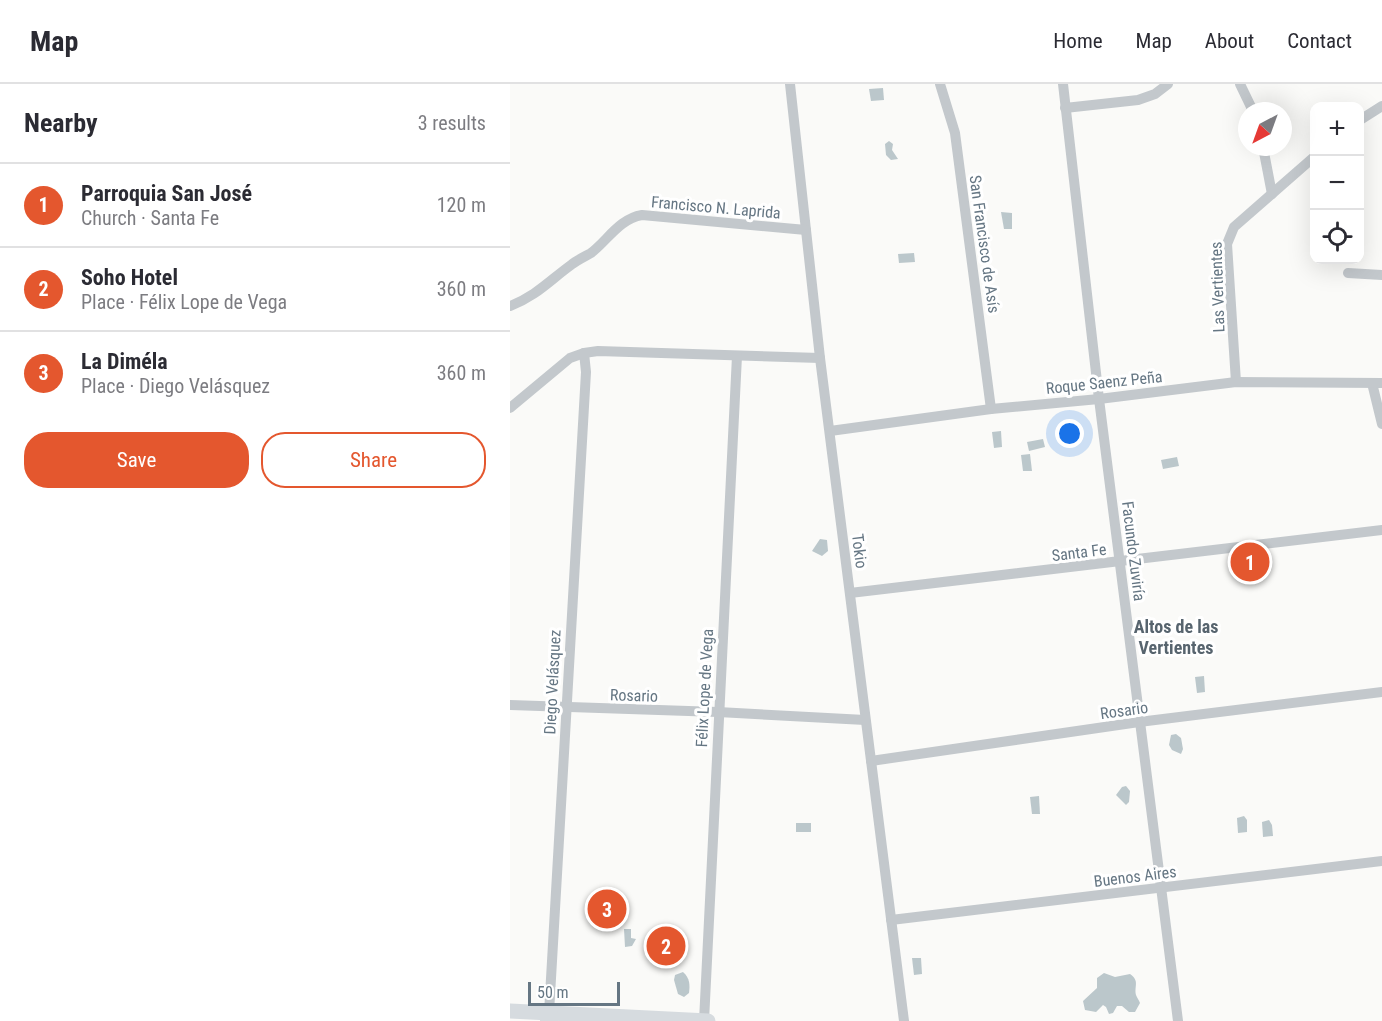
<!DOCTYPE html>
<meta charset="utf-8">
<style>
:root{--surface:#fff;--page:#f2f2f3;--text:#2b2b33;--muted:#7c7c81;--line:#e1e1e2;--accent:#e4572e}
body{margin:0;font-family:"Roboto Condensed",sans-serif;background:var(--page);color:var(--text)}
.controls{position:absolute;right:18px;top:18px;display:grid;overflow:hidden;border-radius:12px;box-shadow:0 6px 24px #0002}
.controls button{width:54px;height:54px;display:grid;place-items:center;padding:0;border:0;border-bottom:2px solid var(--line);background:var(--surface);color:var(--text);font:30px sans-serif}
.compass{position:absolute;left:728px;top:18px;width:54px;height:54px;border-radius:50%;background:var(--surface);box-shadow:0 6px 24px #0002;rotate:221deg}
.scale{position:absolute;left:18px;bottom:15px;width:92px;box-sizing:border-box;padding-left:6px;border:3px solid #657683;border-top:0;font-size:16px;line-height:21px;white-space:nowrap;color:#657683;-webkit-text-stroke:4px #fff;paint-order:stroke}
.you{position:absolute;left:560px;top:350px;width:21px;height:21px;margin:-15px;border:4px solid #fff;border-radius:50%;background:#1a73e8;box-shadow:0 0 0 9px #1a73e833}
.badge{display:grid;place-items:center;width:39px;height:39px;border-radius:50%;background:var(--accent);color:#fff;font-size:20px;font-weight:700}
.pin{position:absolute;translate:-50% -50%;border:3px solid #fff;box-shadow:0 2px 6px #0006}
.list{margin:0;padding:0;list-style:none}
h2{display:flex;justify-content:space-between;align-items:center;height:78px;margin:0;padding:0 24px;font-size:26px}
h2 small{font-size:20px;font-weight:400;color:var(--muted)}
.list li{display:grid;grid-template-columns:39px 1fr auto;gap:18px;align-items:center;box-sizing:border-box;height:84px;padding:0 24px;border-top:2px solid var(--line)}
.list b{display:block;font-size:22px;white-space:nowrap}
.list p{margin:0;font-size:20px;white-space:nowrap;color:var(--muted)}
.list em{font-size:20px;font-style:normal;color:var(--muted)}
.actions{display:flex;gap:12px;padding:18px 24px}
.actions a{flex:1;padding:14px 0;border:2px solid var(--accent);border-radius:24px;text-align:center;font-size:21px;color:var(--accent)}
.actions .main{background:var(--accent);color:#fff}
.icon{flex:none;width:33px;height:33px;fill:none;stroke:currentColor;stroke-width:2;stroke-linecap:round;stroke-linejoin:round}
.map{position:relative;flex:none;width:872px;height:937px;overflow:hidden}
header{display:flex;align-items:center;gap:36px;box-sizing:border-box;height:84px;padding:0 30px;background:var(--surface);border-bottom:2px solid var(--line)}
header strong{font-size:28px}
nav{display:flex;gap:33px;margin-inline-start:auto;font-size:21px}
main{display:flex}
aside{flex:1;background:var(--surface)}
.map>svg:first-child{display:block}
.water{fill:#bbc7cb}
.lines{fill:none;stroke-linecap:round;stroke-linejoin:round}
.street{stroke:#c3c8cc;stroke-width:10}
.secondary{stroke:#d6dbdf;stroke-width:15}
.primary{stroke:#d6dbdf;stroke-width:18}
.labels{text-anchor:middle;stroke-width:6;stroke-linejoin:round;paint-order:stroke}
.street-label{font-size:16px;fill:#657683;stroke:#fff}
.neighbourhood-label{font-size:18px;font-weight:bold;fill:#57646e;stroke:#fff}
</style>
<header>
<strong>Map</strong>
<nav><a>Home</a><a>Map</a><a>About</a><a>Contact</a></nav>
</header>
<main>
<aside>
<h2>Nearby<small>3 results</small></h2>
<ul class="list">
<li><span class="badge">1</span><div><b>Parroquia San José</b><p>Church · Santa Fe</p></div><em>120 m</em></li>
<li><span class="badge">2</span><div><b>Soho Hotel</b><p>Place · Félix Lope de Vega</p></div><em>360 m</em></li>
<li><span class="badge">3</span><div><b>La Diméla</b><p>Place · Diego Velásquez</p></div><em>360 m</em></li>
</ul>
<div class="actions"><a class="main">Save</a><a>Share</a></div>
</aside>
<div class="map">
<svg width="872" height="937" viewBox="0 0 872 937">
<rect width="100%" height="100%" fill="#fafaf8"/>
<g class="water">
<polygon points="373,4 374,16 361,17 359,5"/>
<polygon points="379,57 383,60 382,66 388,75 381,76 376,71 375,60"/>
<polygon points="491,128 502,129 502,145 494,145"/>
<polygon points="404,169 405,178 389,179 388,170"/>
<polygon points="491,347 492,363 484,364 482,348"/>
<polygon points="533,355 535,363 519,367 517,358"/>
<polygon points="520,370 522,387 513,387 511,371"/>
<polygon points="667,373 669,382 653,385 651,376"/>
<polygon points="310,455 317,456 318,467 312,472 302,467"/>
<polygon points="694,592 695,608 687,609 685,593"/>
<polygon points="666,650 671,654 673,665 671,670 662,666 659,661 661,651"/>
<polygon points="616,702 620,707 619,718 616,721 606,711 612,703"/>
<polygon points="529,712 530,730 522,730 520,713"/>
<polygon points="734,732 737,736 737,748 728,749 727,734"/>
<polygon points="759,736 762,741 763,752 753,753 752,738"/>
<rect x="286" y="739" width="15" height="9"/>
<polygon points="114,845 121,845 121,854 126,855 122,862 115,863"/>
<polygon points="402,874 411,874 412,890 404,891"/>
<path d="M173,888c7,6 7,13 6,21l-5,4 -6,-3 -4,-14 1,-5z"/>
<path d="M594,889l11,4 15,-3c10,7 4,12 6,21 1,3 3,5 4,8l-5,9h-6l-7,-6h-5l-4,7 -4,1 -3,-7 -3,-2 -7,7 -11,-2 -2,-9 14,-13v-10z"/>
</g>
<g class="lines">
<g class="street">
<polyline points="280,0 310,274 394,937"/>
<polyline points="430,0 445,49 481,325"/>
<polyline points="553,0 589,315 668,937"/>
<polyline points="730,0 743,27"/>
<polyline points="555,24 628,16 645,10 658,0"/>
<polyline points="850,36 872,22"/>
<polyline points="753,63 762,110"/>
<polyline points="838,189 872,191"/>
<path d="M0,222c26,-10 39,-25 61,-41 6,-5 13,-8 20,-12 17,-13 28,-34 51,-38l164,15"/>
<polyline points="726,298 717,160 724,143 804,73"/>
<polyline points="862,299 872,340"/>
<polyline points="0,324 60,274 74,269 88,267 310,274"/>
<polyline points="320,347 481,325 589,315 726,298 872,299"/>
<polyline points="340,509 872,446"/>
<polyline points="0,621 208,628 355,636"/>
<polyline points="361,677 629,638 872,608"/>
<polyline points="381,836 872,777"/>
<polyline points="39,929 76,288 74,269"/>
<polyline points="194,937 227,272"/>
</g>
<polyline class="secondary" points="0,927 198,937"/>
<polyline class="primary" points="39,937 39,929"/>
</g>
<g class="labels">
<g class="street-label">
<text transform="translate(206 123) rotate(5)" y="6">Francisco N. Laprida</text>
<text transform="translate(475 160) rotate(82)" y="6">San Francisco de Asís</text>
<text transform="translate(707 203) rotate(-92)" y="6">Las Vertientes</text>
<text transform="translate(594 298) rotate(-6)" y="6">Roque Saenz Peña</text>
<text transform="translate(350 467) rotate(83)" y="6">Tokio</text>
<text transform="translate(624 467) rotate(83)" y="6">Facundo Zuviría</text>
<text transform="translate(569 468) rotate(-7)" y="6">Santa Fe</text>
<text transform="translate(42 598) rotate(-87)" y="6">Diego Velásquez</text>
<text transform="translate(194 604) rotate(-87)" y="6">Félix Lope de Vega</text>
<text transform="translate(124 611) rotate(2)" y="6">Rosario</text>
<text transform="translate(614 626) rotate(-8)" y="6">Rosario</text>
<text transform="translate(625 792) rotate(-7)" y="6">Buenos Aires</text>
</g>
<g class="neighbourhood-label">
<text x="666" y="549">Altos de las<tspan x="666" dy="21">Vertientes</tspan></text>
</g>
</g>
</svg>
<div class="controls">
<button>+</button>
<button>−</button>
<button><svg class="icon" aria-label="locate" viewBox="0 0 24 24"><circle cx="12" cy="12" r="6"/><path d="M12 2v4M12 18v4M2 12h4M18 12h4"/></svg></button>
</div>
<svg class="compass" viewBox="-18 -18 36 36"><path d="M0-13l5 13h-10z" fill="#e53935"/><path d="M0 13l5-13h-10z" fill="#7c7c81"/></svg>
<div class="scale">50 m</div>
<div class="you"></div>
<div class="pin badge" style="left:740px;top:478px">1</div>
<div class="pin badge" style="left:156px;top:862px">2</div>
<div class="pin badge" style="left:97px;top:825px">3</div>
</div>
</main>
